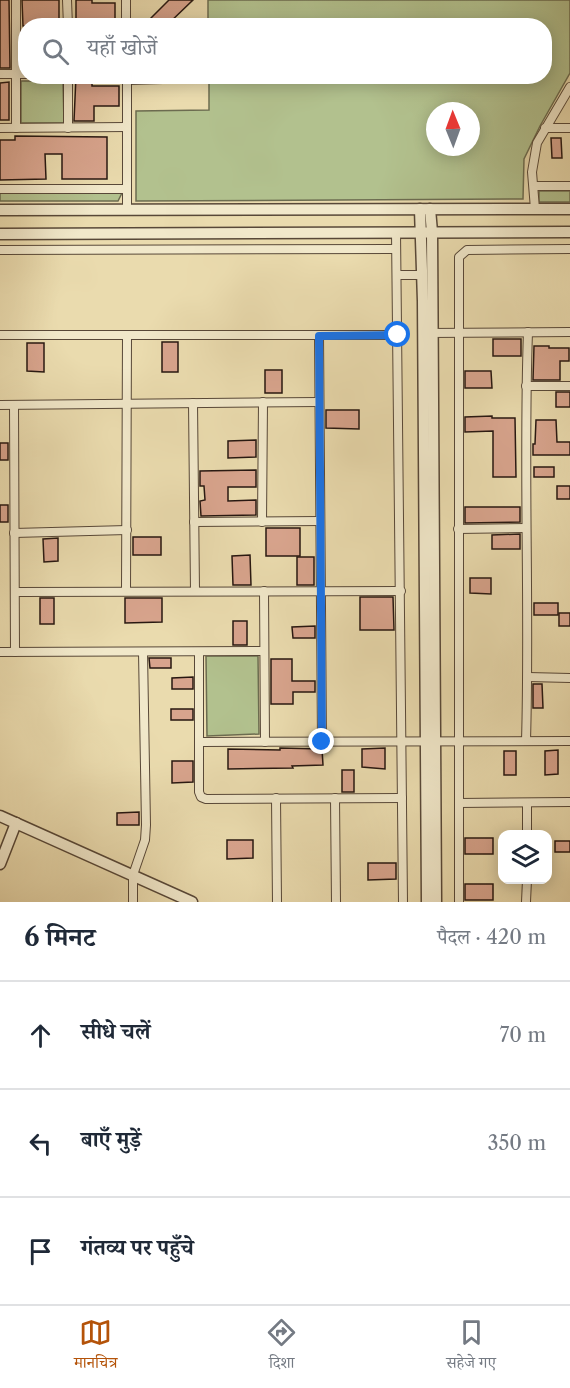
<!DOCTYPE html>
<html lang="hi">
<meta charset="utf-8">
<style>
:root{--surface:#fff;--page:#f6f6f7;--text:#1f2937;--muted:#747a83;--line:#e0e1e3;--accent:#b45309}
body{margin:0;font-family:"Libre Caslon Text","Noto Serif Devanagari",serif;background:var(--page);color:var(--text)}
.controls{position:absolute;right:18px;bottom:18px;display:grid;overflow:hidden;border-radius:12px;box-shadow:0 3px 15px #0003}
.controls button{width:54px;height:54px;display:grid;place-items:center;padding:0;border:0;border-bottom:2px solid var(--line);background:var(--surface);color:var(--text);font:30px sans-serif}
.compass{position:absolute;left:426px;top:102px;width:54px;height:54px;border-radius:50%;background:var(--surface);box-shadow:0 3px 15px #0003;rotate:359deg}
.stop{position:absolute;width:18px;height:18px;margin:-14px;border:4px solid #1a73e8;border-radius:50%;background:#fff}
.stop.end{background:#1a73e8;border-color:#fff;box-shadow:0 2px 6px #0008}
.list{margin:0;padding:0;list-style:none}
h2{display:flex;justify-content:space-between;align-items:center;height:78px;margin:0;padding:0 24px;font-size:26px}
h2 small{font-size:20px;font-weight:400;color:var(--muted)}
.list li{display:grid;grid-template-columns:39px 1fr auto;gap:18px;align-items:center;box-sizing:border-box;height:108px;padding:0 24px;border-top:2px solid var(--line)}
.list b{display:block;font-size:22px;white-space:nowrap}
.list em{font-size:20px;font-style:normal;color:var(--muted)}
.icon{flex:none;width:33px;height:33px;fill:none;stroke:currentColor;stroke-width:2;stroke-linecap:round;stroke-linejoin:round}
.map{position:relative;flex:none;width:570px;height:902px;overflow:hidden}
.search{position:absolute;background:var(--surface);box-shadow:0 3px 15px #0003;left:18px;right:18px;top:18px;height:66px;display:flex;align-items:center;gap:15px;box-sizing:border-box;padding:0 21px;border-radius:24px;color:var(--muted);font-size:22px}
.sheet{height:402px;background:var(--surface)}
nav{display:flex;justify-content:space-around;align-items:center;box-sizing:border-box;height:84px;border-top:2px solid var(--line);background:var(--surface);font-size:16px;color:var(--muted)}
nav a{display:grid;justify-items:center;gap:3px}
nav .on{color:var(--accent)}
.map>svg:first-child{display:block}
.green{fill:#b2c18e;stroke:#6c6c50;stroke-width:1.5;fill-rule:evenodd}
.building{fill:#d8a48d;stroke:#271711;stroke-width:1.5}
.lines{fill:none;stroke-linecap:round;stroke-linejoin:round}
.minor-casing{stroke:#584838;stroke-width:10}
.tertiary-casing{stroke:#584838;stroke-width:13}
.minor{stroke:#f1e8ca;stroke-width:8}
.tertiary{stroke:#f1e8ca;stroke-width:10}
.route{stroke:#1a73e8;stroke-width:8}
</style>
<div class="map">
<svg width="570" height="902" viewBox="0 0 570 902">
<rect width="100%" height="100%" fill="#eadbae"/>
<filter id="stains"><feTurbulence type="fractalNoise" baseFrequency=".00333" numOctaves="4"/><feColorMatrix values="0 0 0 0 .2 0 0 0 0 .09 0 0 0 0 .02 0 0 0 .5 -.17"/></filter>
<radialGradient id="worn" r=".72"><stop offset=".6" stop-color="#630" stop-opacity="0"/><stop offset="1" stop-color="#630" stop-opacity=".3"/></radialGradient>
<g class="green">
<path d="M208,0h362v73l-30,53 -16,33 -1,40 -387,2v-90l73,-1v-33l335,-1v-50l-336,-1zM435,111h36v36h-36z"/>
<polygon points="21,81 63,81 64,123 21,123"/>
<rect x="539" y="191" width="31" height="11"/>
<polygon points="0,193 122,193 118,201 0,201"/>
<polygon points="206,656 258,656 259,734 207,736"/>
</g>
<g class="building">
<polygon points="0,0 9,0 10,68 0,68"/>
<polygon points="22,0 59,0 59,26 23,26"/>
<polygon points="76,0 92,0 92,3 115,3 115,26 76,26"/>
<polygon points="169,0 193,0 166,26 158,26 151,18"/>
<polygon points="76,76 92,76 92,86 119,86 119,106 94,106 94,121 74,121"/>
<polygon points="9,82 9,120 0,120 0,83"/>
<polygon points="15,136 107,137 107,179 62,179 62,154 45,154 46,179 0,180 0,140 15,140"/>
<polygon points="551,138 561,138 562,158 552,158"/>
<rect x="493" y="339" width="28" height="17"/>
<rect x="162" y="342" width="16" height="30"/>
<polygon points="27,343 44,343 44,372 27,371"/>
<polygon points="534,346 549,346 549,348 569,348 569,361 560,361 560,380 533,380"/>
<rect x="265" y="370" width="17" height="23"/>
<polygon points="465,371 491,371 492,388 465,388"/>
<rect x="556" y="392" width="14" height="15"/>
<polygon points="326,410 359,410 359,429 326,428"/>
<polygon points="492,416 492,418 515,418 516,477 493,477 493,431 465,432 465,417"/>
<polygon points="536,420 556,420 557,442 570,442 570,455 533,455 533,444 535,444"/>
<polygon points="256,440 256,457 228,458 228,441"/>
<rect x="0" y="443" width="8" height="17"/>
<rect x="534" y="467" width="20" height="10"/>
<polygon points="256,470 256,487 228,487 228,501 256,500 256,515 201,516 200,501 205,500 204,486 200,486 200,471"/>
<rect x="557" y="486" width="13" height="13"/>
<rect x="0" y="505" width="8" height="17"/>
<polygon points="465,507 520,507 520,522 465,523"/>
<rect x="266" y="528" width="34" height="28"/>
<polygon points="520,534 520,549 492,549 492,535"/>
<rect x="133" y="537" width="28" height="18"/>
<polygon points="58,538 58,561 44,562 43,539"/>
<polygon points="250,555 251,585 233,585 232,556"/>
<rect x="297" y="557" width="17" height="28"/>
<polygon points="470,578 491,578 491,594 470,593"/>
<polygon points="360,597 393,597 394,630 360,630"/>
<rect x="40" y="598" width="14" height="26"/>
<polygon points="125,598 162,598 162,622 125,623"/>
<rect x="534" y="603" width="24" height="12"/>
<rect x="559" y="613" width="11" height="13"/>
<rect x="233" y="621" width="14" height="24"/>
<polygon points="315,626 315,638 293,638 292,627"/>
<polygon points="149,658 171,658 171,668 150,668"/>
<polygon points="271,659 292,659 292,681 315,681 315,692 293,692 293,704 271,704"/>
<polygon points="193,677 193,689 172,689 172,678"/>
<polygon points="533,684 542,684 543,708 533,708"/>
<rect x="171" y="709" width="22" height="11"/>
<polygon points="280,748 322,749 323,765 292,766 293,768 228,769 228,749 280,750"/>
<polygon points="385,748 385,769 362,767 362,749"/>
<polygon points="558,750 558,774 545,775 545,751"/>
<rect x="504" y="751" width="12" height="24"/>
<polygon points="172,761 193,761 193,782 172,783"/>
<rect x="342" y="770" width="12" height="22"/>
<polygon points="139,812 139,825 117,825 117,813"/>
<rect x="465" y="838" width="28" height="16"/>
<polygon points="227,840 253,840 253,858 227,859"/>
<rect x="555" y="841" width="15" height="11"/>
<polygon points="368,863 396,863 396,879 368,880"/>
<rect x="465" y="884" width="28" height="16"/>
</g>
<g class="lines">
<g class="minor-casing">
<g id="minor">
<polyline points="67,0 68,26"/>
<polyline points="126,0 126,26"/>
<polyline points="0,74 26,74"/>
<polyline points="68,76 68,128"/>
<polyline points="127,76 127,209"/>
<polyline points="127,80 199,78"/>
<polyline points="0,128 127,127"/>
<polyline points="16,128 16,0"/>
<polyline points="545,128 570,128"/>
<polyline points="534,186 570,186"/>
<polyline points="0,189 127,189"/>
<polyline points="535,209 532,172 537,143 570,87"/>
<polyline points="396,232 403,902"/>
<polyline points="0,250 396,249"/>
<polyline points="397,275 423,275"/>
<polyline points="427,333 570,332"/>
<polyline points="0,335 397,335"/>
<polyline points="319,335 322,743"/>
<polyline points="526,386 570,386"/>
<polyline points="193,403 195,591"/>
<polyline points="0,405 319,402"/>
<polyline points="14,405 15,652"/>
<polyline points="194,522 320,521"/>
<polyline points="262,522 263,402"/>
<polyline points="458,529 526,528"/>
<polyline points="14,533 127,530"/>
<polyline points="126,591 127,336"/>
<polyline points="264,591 265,742"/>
<polyline points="15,592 401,591"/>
<polyline points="0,652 264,651"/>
<polyline points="199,652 199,792 201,797 206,799 402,798"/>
<polyline points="528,677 570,678"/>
<path d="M526,741c4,-136 -3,-272 2,-409"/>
<polyline points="200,742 570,741"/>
<polyline points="276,798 277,902"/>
<polyline points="335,798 336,902"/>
<polyline points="459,803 570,802"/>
<polyline points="527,834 527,803"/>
<polyline points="133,902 133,875 145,840 146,825 143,652"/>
<polyline points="459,902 459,257 467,250 570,249"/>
<polyline points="526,902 527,880"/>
</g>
</g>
<g class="tertiary-casing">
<g id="tertiary">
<polyline points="420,209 423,301 427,902"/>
<polyline points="430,209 432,232 436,902"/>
<polyline points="0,210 570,209"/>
<polyline points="0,234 570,232"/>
<polyline points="0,816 192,902"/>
<polyline points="0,864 16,823"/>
</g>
</g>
<use href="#minor" class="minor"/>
<use href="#tertiary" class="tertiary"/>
</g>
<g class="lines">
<polyline class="route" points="322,742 319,336 398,335"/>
</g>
<rect width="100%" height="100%" filter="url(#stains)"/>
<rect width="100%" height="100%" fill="url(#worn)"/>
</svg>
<div class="controls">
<button><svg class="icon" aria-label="layers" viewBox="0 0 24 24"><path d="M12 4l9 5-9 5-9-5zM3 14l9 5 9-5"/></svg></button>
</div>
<svg class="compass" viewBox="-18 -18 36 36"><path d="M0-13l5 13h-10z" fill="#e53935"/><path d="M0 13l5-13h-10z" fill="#747a83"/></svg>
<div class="stop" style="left:398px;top:335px"></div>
<div class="stop end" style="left:322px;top:742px"></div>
<div class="search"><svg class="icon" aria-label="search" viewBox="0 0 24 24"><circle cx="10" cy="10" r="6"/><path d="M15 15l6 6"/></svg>यहाँ खोजें</div>
</div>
<section class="sheet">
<h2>6 मिनट<small>पैदल · 420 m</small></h2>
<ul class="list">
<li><svg class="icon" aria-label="ahead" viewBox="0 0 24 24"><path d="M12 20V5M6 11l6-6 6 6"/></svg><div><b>सीधे चलें</b></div><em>70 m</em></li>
<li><svg class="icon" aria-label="left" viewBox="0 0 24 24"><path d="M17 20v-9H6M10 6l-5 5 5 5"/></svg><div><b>बाएँ मुड़ें</b></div><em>350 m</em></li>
<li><svg class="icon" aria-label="arrive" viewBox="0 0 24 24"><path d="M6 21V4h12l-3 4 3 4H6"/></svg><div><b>गंतव्य पर पहुँचे</b></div></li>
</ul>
</section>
<nav>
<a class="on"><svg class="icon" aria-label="map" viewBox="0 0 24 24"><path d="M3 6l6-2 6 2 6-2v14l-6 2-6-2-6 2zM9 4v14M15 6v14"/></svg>मानचित्र</a>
<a><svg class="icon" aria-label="directions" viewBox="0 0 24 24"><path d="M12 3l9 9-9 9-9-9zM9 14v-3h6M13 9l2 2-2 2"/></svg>दिशा</a>
<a><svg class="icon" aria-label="saved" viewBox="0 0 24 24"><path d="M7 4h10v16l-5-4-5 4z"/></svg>सहेजे गए</a>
</nav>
